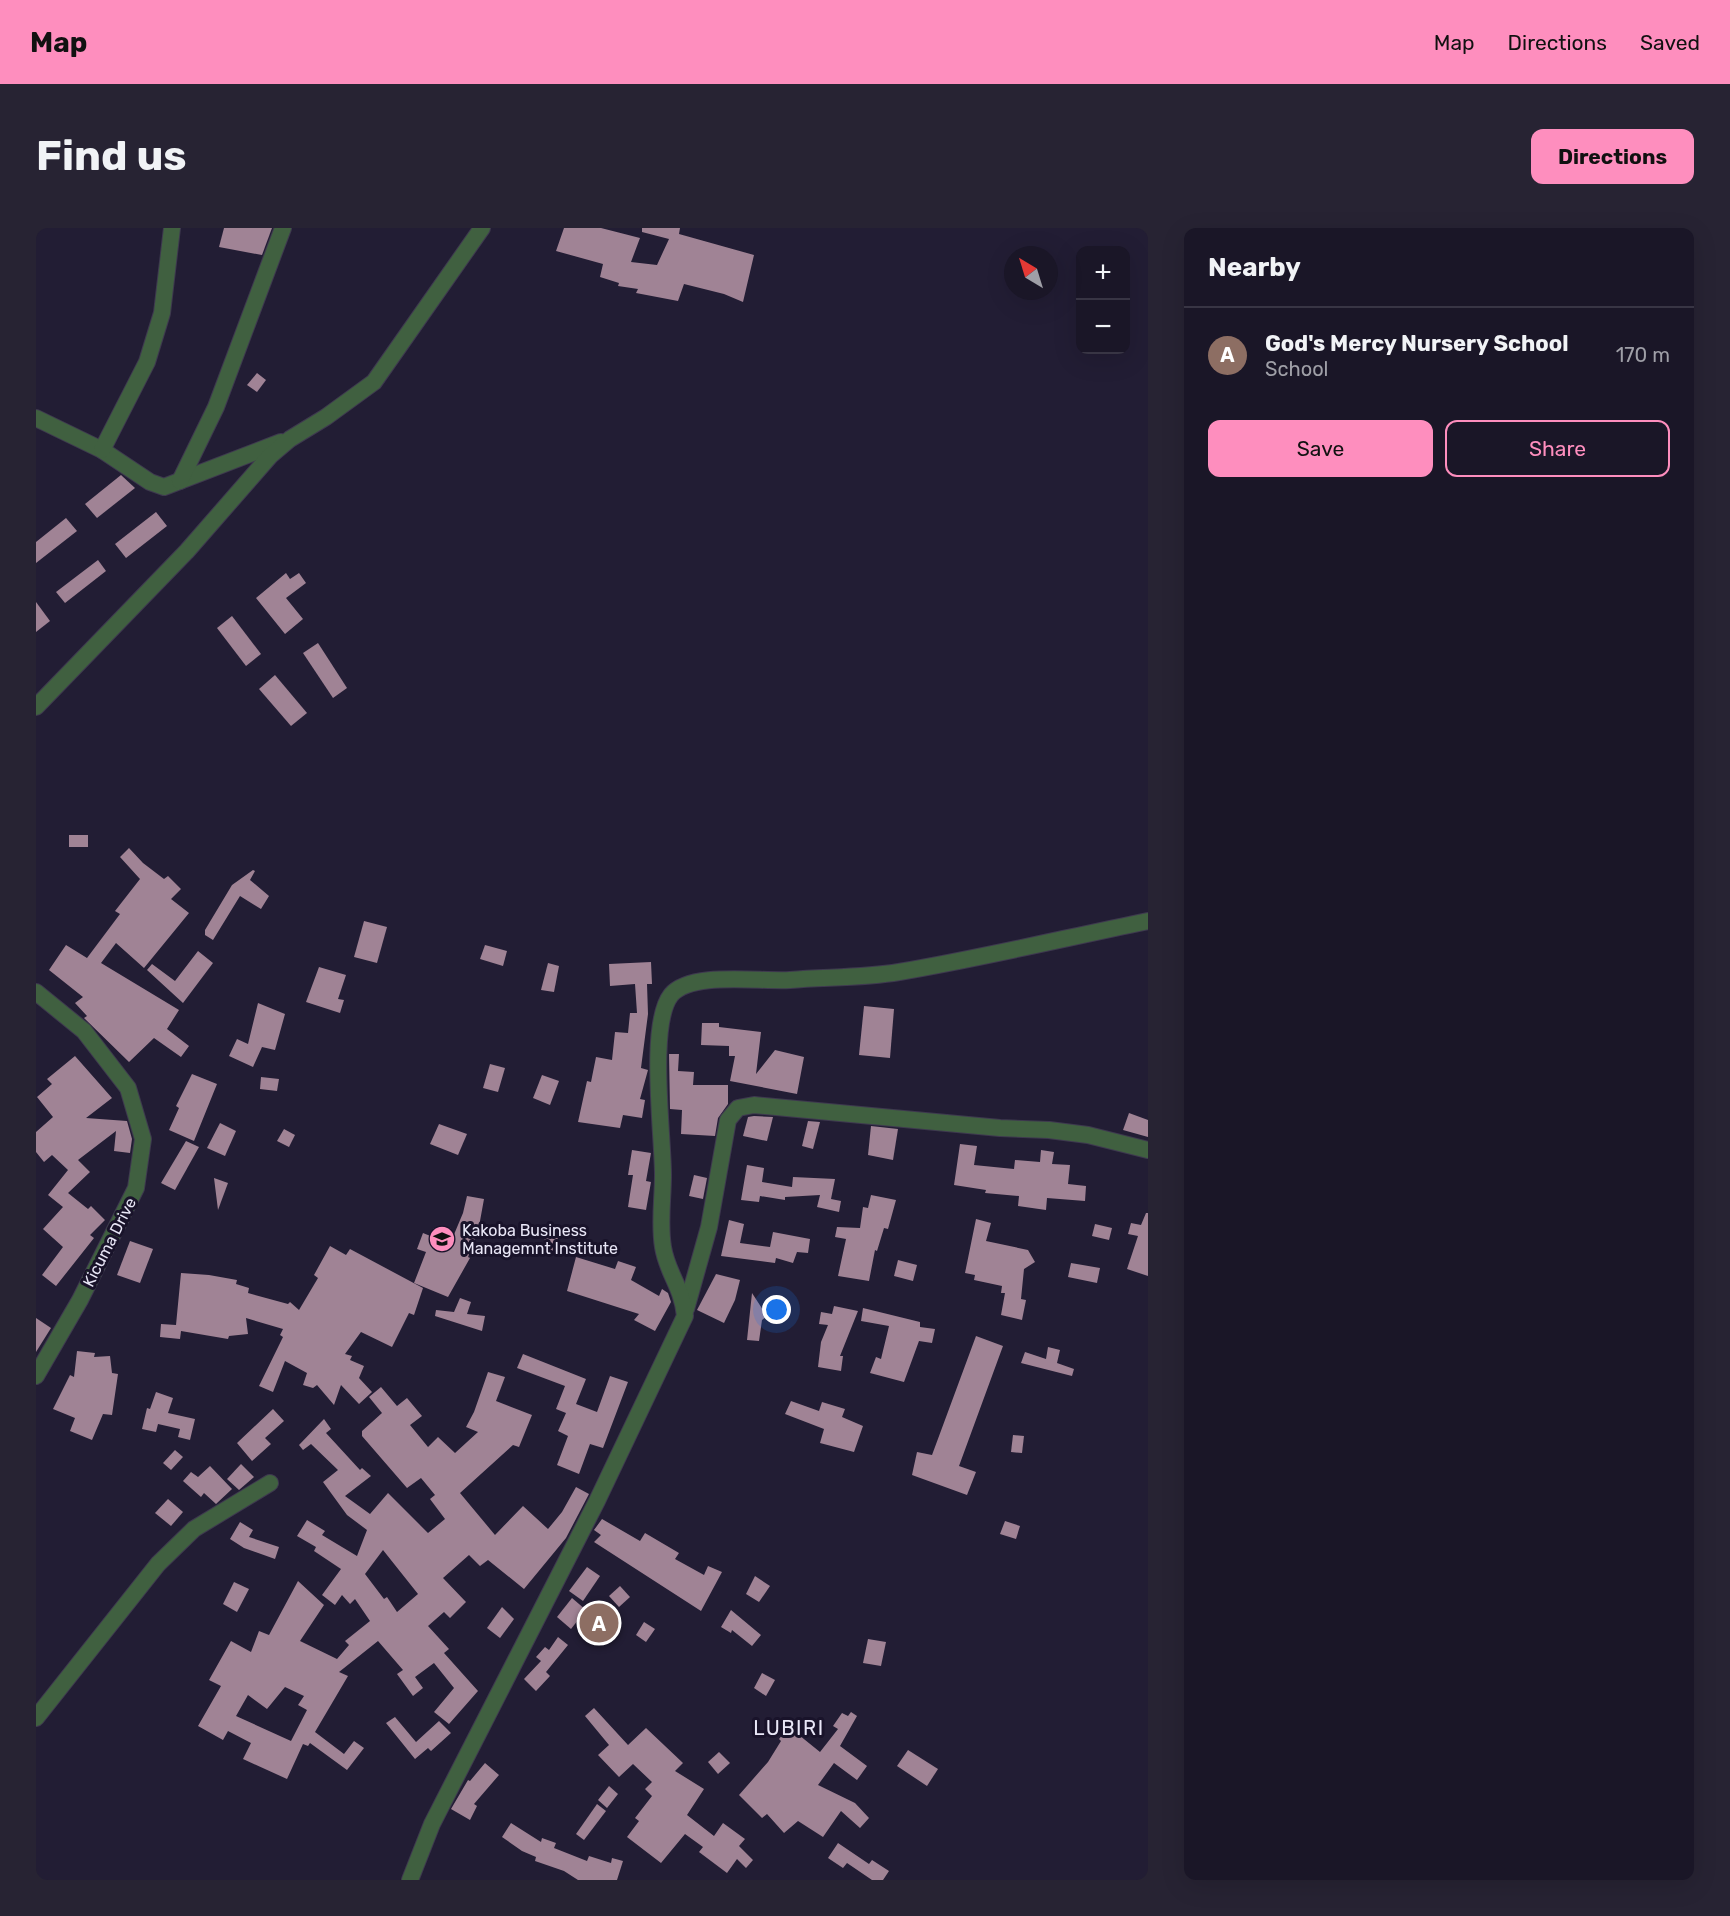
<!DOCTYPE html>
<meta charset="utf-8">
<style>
:root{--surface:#1a1627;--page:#272333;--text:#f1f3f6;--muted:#9f9fa7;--line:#383544;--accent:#fe8ebe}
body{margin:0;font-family:Rubik,sans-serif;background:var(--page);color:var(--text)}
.controls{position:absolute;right:18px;top:18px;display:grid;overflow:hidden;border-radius:12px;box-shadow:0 6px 24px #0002}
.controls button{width:54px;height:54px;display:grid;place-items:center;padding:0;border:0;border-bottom:2px solid var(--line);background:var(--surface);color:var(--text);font:30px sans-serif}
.compass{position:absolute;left:968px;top:18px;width:54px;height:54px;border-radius:50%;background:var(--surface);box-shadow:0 6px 24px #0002;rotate:322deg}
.you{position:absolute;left:741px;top:1082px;width:21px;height:21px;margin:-15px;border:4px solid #fff;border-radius:50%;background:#1a73e8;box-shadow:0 0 0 9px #1a73e833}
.badge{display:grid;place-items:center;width:39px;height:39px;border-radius:50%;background:var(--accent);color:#fff;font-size:20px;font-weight:700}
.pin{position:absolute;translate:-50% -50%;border:3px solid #fff;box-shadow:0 2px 6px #0006}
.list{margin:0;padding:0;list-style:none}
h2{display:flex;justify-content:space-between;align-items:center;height:78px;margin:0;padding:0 24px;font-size:26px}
h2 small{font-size:20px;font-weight:400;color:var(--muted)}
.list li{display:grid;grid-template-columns:39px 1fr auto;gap:18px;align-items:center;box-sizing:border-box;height:96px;padding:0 24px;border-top:2px solid var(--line)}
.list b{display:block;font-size:22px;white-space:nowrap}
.list p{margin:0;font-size:20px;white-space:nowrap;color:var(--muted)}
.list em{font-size:20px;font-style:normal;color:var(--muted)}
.actions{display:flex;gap:12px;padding:18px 24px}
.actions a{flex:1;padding:14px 0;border:2px solid var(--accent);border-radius:12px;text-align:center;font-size:21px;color:var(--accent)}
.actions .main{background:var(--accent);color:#111}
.map{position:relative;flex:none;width:1112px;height:1652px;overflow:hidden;border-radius:12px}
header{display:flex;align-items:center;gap:36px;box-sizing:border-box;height:84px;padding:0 30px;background:var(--accent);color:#111}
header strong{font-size:28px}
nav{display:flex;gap:33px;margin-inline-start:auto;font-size:21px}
.intro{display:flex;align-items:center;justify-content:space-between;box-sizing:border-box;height:144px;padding:0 36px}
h1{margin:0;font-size:42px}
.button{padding:15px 27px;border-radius:12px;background:var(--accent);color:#111;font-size:21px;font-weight:700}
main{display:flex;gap:36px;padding:0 36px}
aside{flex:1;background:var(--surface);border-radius:12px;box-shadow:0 6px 24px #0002}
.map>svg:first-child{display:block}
.building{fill:#a08395;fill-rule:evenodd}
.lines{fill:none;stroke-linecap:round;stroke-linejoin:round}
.minor-casing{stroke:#3e394f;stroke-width:18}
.minor{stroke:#406040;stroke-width:16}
.labels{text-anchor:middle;stroke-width:6;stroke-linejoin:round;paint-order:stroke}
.poi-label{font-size:16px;fill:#e9e7f7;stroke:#19132a;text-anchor:start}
.street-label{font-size:16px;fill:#e9e7f7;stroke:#19132a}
.quarter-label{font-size:20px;letter-spacing:1.5px;fill:#e9e7f7;stroke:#19132a}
</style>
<header>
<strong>Map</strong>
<nav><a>Map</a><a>Directions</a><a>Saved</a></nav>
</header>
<div class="intro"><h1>Find us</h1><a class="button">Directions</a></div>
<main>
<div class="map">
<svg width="1112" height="1652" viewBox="0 0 1112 1652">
<rect width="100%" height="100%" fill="#221d34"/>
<g class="building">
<polygon points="188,0 236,0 226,27 183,19"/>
<polygon points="528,0 565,0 604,10 595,34 621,37 633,11 606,4 606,0 644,0 643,6 718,27 707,74 688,66 648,56 642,73 600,65 602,61 582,58 583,55 564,49 567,36 520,23"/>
<polygon points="221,145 230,152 221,164 211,157"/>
<polygon points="85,247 99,260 61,290 49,276"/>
<polygon points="120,284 131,298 90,330 79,316"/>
<polygon points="30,290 41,303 0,335 0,314"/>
<polygon points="62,332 70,343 29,375 20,364"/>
<polygon points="250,345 254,351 263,345 270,355 250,370 267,391 249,406 220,370"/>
<polygon points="0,374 14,393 0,404"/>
<polygon points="196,388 225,426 210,438 181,400"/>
<polygon points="282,415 311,460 297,470 267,425"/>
<polygon points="239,447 271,485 255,498 223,461"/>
<rect x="33" y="607" width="19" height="12"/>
<polygon points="93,620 107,635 128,651 132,648 145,661 135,671 153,685 108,740 80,715 65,735 143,782 131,801 153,818 145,829 118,810 93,834 48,790 51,788 39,775 47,769 13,742 30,717 51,730 84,686 79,683 104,651 84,629"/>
<polygon points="217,642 219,643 214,652 233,668 225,681 204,668 177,712 169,707 169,702 196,657"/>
<polygon points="328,693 351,699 341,735 318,729"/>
<polygon points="449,717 471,723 467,738 444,731"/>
<polygon points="162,723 177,735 147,775 111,742 116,736 139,753"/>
<polygon points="615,734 616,756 611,756 612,786 605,840 612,842 604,871 609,872 606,890 587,887 584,900 542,894 551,853 555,854 560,829 576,832 579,804 592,805 594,785 601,785 599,756 574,758 573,736"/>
<polygon points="512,735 523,738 518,764 505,762"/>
<polygon points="283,739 310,747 302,771 308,772 304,785 270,774"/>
<polygon points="222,775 249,786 239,822 226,819 217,839 193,828 201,811 212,816"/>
<polygon points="828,778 858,781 854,830 823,827"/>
<polygon points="666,795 683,795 683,799 725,804 720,846 739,822 768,829 761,866 694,853 699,828 693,828 693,818 665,817"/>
<polygon points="633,826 643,826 642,843 658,844 657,857 692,857 692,876 682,890 679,908 645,906 646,882 634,881"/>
<polygon points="39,828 76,870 50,890 91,893 96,911 94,925 78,923 80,903 42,932 54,944 32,965 52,981 55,978 69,992 54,1007 58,1010 20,1058 6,1047 27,1019 7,1001 27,979 12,967 32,942 16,927 8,934 0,924 0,904 17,889 1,869 16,856 11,851"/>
<polygon points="454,836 469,840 462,864 447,860"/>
<polygon points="156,846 181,856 158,913 133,902 143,880 140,878"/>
<polygon points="506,847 523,853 514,877 497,870"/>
<polygon points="225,849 243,851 241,863 224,861"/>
<polygon points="1093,885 1112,892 1112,909 1087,902"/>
<polygon points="718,888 737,889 731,913 707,908 712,889"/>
<polygon points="772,893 784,894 777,921 766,918"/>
<polygon points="184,895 200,903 189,928 171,920"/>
<polygon points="403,896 431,906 422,927 394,916"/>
<polygon points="835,898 862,901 857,932 832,927"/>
<polygon points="248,901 259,907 253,919 241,913"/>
<polygon points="150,913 163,919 139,962 125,955"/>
<polygon points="924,916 941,918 938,937 978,941 979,932 1004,934 1005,922 1018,924 1016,936 1034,937 1032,956 1050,958 1049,973 1011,970 1010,982 982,978 983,968 949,965 950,962 918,957"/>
<polygon points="596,922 615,925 610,953 615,954 610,982 592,979 597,947 592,947"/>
<polygon points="711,937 728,940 726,954 756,959 757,949 799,951 795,971 805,973 803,984 781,979 784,967 749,969 749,972 724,968 723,974 705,972"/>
<polygon points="658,947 671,950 667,971 653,968"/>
<polygon points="178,950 192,955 182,982"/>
<polygon points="835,967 860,972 852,1001 848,1000 841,1023 839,1022 833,1053 802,1048 810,1011 799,1009 801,999 824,1000 827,979 832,980"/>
<polygon points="431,968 448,971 442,1004 432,1029 434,1030 412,1069 378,1055 390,1024 381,1021 387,1005 414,1016 427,985"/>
<polygon points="1110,985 1112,985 1112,1048 1091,1041 1102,1008 1092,1006 1095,995 1105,997"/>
<polygon points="940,991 955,995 950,1013 992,1022 999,1034 988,1041 985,1071 990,1072 986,1092 965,1087 969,1065 965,1065 966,1058 938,1052 939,1047 929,1045"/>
<polygon points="693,992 708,996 704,1015 734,1019 737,1004 774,1011 772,1025 761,1024 757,1035 740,1030 739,1035 685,1028"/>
<polygon points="1059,996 1076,1000 1073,1012 1056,1008"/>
<polygon points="509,1007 522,1009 521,1023 508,1022"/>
<polygon points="94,1013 117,1021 104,1055 81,1047"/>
<polygon points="294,1018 310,1027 314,1021 387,1060 378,1087 373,1085 356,1119 325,1104 309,1126 316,1128 314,1132 328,1138 323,1150 336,1164 323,1176 305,1157 298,1177 281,1157 277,1160 267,1157 271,1145 249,1133 237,1164 223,1158 247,1109 244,1107 247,1101 210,1090 212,1106 193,1108 192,1111 145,1103 144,1111 124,1109 125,1096 140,1097 145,1045 173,1047 201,1052 200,1056 213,1060 212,1065 252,1076 254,1074 263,1082 282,1050 278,1047"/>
<polygon points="540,1029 579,1041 582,1033 600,1039 595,1052 623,1068 626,1061 632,1065 635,1074 619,1103 598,1092 603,1086 531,1063"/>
<polygon points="862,1032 881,1037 877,1053 858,1048"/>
<polygon points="1035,1035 1064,1040 1061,1055 1032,1049"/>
<polygon points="680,1046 704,1052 699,1072 688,1095 661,1082"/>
<polygon points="716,1065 731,1088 726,1092 723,1113 711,1112"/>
<polygon points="424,1070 435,1074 431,1086 449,1088 446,1103 399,1088 400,1082 418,1084"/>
<polygon points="798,1078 822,1083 804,1128 807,1128 805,1143 782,1139 785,1114 792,1097 783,1096 785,1084 796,1086"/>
<polygon points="827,1080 884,1094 884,1099 899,1101 896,1115 883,1113 868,1154 834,1145 840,1129 845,1131 853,1098 825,1093"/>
<polygon points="0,1090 15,1100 0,1124"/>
<polygon points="940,1108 967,1118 923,1238 940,1244 931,1267 876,1247 881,1224 896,1227"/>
<polygon points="1012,1119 1024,1122 1021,1135 1038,1141 1036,1148 985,1135 989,1124 1010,1131"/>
<polygon points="41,1123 59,1125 58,1129 74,1128 76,1145 82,1146 76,1187 67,1186 56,1212 34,1203 39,1190 17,1181 34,1147 38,1149"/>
<polygon points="487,1126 550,1151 540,1176 561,1184 574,1148 592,1154 567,1220 554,1216 543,1246 521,1237 532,1208 522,1203 530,1185 520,1181 529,1158 481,1140"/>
<path d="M452,1144l17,5 -9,24 36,14 -13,32 -6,-2 -53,48 35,42 28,-29 25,23 14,-17 14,-25 13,7 -23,44 -42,51 -36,-29 -8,6 -11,-11 -26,23 23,24 -16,16 -6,-6 -16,14 21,23 -5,4 34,38 -29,33 -15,-12 20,-24 -20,-25 -19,14 8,11 -10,8 -16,-22 6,-4 -25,-29 -39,31 9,4 -33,56 29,22 10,-13 10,7 -17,22 -37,-27 -2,3 -5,-2 -16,35 -44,-20 8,-16 -23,-12 -5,9 -25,-14 23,-40 -12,-6 22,-39 20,11 8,-21 10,4 29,-54 26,24 -24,36 37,18 12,-14 -4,-4 25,-20 -15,-22 -5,5 -8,-9 -7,10 -13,-10 19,-26 -27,-18 2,-4 -19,-11 10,-16 18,11 -3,4 35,21 10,-26 -20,-15 -24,-33 15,-12 -27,-26 -8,6 -4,-5 25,-26 7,10 -5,4 34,37 2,-2 9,8 -26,20 25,18 18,-21 40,40 17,-14 -15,-20 5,-4 -14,-17 -14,10 -45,-52v-5l20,-18 -13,-16 12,-10 16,19 10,-8 15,18 -12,9 18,22 10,-10 17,16 23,-21 -12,-5 8,-15zM347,1322l35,44 -21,18 -10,-15 -3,2 -19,-25zM249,1459l19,9 -6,9 9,5 -16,31 -55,-25 12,-21 19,14z"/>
<polygon points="120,1164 137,1170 132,1185 159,1191 154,1212 142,1209 144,1201 122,1196 120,1204 106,1201 111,1180 114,1181"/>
<polygon points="755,1173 783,1183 786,1174 809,1181 806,1189 827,1198 818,1224 784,1215 788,1201 749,1186"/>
<polygon points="237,1181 248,1193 229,1210 235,1216 216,1233 201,1215"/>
<polygon points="977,1207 988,1208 986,1225 975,1224"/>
<polygon points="139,1222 147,1229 135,1242 127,1235"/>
<polygon points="205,1236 218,1249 203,1262 191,1251"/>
<polygon points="174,1238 196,1261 180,1276 168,1265 165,1269 147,1253 155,1244 162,1249"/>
<polygon points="132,1271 147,1284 135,1298 119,1285"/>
<polygon points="566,1291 604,1313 609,1305 643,1325 639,1331 668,1347 672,1338 686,1344 665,1383 558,1314 565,1307 558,1302"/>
<polygon points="969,1293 984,1298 980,1311 964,1306"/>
<polygon points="204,1294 217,1302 213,1309 243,1319 239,1331 208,1320 194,1311"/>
<polygon points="551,1339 564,1348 547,1373 533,1363"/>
<polygon points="719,1348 734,1358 723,1374 710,1366"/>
<polygon points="198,1354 213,1361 201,1384 187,1376"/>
<polygon points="584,1358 594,1369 583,1379 573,1368"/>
<polygon points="536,1370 550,1382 535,1401 521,1389"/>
<polygon points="466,1379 478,1391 464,1410 451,1400"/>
<polygon points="695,1382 725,1407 716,1418 696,1402 695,1405 685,1399"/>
<polygon points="608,1394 619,1401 610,1414 600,1407"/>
<polygon points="522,1409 532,1417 510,1444 514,1448 500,1463 488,1451 505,1433 500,1429 509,1419 513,1422"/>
<polygon points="832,1411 850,1414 845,1438 827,1435"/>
<polygon points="726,1445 739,1452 730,1468 718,1460"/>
<polygon points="558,1480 592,1517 610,1500 647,1535 639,1543 668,1561 651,1587 678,1608 687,1595 709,1611 703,1618 717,1632 710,1640 701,1631 691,1645 663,1624 667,1619 649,1606 625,1635 591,1609 603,1593 599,1590 616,1568 609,1561 616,1554 597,1536 583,1549 562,1527 573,1517 549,1488"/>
<polygon points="815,1484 821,1488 804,1518 831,1538 821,1552 798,1535 782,1557 819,1575 833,1590 824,1600 805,1583 787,1609 762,1593 748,1605 731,1586 726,1590 703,1567 732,1534 745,1513 743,1511 753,1499 784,1524 802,1501 797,1498 806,1485 812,1488"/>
<polygon points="359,1489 380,1514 403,1493 415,1505 395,1523 392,1520 379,1531 350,1495"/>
<polygon points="872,1522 902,1541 891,1558 861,1538"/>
<polygon points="683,1524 694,1535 682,1546 672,1534"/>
<polygon points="449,1535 463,1547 438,1576 441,1578 434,1592 415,1581 432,1552 434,1553"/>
<polygon points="573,1558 582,1566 571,1580 562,1572"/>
<polygon points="561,1576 570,1583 548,1612 540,1606"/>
<polygon points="475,1595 505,1614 506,1610 520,1615 518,1620 551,1633 553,1628 575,1635 576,1630 587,1633 581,1652 542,1652 528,1643 499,1633 500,1629 486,1623 466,1609"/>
<polygon points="802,1615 833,1636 836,1632 853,1643 847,1652 836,1652 811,1635 807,1640 792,1630"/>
</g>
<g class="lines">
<g class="minor-casing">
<g id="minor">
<polyline points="0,190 66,222 114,254 128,259 245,214"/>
<polyline points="66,222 111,134 126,85 136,0"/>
<polyline points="144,253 180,179 247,0"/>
<polyline points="0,479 151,323 234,228 254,211 290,189 338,154 446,0"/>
<polyline points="0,764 48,803 92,860 107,911 100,960 44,1072 0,1148"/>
<polyline points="650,1081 673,999 692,892 702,880 718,877 964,900 1013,902 1052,907 1112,922"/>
<polyline points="0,1490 122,1336 158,1301 234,1255"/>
<path d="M374,1652l22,-56 165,-323 88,-185c-3,-30 -18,-43 -22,-69 -4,-24 0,-48 0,-72 0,-40 -15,-151 8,-180 20,-24 88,-13 119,-15 36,-3 73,-2 109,-8 83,-14 166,-34 249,-51"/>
</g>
</g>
<use href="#minor" class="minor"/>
</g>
<defs>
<g id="school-disc" transform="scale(1.35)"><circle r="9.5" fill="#fe8ebe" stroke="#19132a"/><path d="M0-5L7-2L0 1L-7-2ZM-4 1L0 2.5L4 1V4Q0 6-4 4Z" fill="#111"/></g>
</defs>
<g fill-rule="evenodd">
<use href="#school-disc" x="406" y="1011"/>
</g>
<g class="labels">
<g class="poi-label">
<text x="426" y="1008">Kakoba Business<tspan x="426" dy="18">Managemnt Institute</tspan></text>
</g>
<g class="street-label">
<text transform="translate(73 1014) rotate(-63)" y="6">Kicuma Drive</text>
</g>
<g class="quarter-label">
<text x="753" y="1507">LUBIRI</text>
</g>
</g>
</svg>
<div class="controls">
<button>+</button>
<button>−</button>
</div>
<svg class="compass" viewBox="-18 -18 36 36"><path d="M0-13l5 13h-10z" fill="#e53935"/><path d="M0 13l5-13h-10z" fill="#9f9fa7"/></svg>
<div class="you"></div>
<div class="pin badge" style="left:563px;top:1395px;background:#8d6e63">A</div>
</div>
<aside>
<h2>Nearby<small></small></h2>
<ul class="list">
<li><span class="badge" style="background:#8d6e63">A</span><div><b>God's Mercy Nursery School</b><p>School</p></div><em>170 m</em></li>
</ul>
<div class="actions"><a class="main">Save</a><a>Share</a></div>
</aside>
</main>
